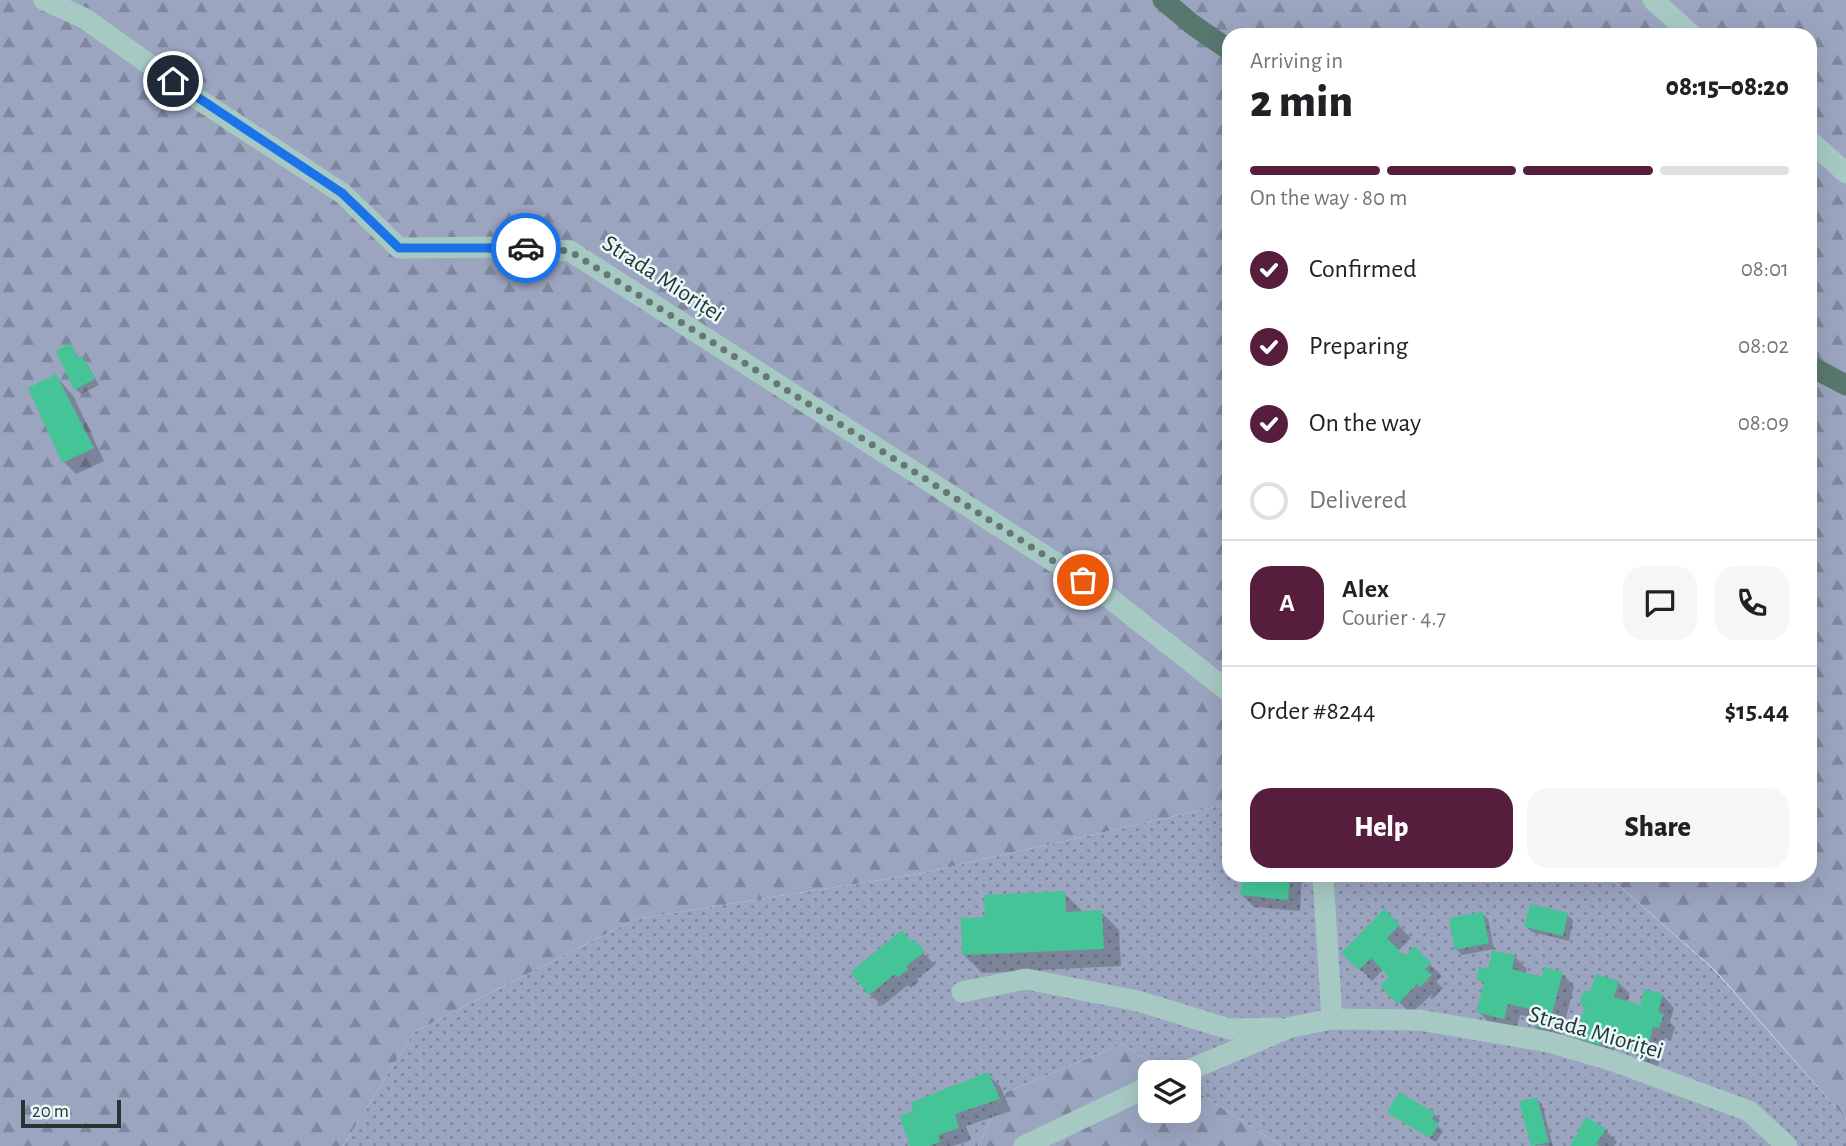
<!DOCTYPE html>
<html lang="en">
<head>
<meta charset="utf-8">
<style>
  body { margin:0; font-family:"Alegreya Sans",sans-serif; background:#f6f6f6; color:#202124; height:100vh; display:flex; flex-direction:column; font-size:26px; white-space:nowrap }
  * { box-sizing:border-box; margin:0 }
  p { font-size:23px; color:#757577 }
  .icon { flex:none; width:38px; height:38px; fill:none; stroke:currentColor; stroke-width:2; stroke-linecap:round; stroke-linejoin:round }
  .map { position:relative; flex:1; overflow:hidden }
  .sheet { position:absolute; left:1222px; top:28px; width:595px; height:854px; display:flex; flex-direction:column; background:#fff; border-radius:21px; box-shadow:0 7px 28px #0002 }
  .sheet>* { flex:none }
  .buttons { position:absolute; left:1138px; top:1060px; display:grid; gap:14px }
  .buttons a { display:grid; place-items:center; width:63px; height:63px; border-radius:14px; background:#fff; box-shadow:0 7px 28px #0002; font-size:35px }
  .scale { position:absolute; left:21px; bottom:18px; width:100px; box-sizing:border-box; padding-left:7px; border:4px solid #273632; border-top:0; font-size:19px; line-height:24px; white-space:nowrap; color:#273632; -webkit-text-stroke:5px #e7f9f8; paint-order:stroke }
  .pin { position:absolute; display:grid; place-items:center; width:60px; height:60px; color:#fff; margin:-30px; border:4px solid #fff; border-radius:50%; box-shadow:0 2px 7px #0007 }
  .courier { position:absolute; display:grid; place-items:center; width:70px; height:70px; margin:-35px; border:5px solid #1a73e8; border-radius:50%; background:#fff; color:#222; box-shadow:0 2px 9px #0007 }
  .headline em { font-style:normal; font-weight:800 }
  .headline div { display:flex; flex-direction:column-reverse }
  .headline { display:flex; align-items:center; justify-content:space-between; height:119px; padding:0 28px }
  h1 { font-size:46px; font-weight:800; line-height:52px }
  .bar { display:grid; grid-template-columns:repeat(4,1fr); gap:10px 7px; align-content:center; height:84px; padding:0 28px }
  .bar i { height:9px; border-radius:5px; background:#e0e0e0 }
  .bar .on { background:#571d3c }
  .bar p { grid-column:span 4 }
  .line { display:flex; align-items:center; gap:18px; padding:0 28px; border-top:2px solid #e0e0e0 }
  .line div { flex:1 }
  .round { display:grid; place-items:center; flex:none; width:74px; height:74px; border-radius:21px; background:#f6f6f6 }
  ol { padding:0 28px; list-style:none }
  li { display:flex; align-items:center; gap:21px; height:77px }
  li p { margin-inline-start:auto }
  li .icon { padding:7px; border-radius:50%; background:#571d3c; color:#fff; stroke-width:4 }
  li:last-child { color:#757577 }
  li i { width:38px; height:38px; border:4px solid #e0e0e0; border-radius:50% }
  .button { display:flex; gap:14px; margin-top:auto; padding:14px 28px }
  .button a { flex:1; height:80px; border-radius:21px; background:#571d3c; color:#fff; font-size:28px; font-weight:800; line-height:80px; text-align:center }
  .button a+a { background:#f6f6f6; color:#202124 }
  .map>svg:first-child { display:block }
  .grass { fill:url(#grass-dots) }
  .forest { fill:url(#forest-firs) }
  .shadow { fill:#0003 }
  .building { fill:#45c597 }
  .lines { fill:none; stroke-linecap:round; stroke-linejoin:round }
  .minor { stroke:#a7c9c4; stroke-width:21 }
  .major { stroke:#58786f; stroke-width:21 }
  .done { stroke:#667774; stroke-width:7; stroke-dasharray:0 12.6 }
  .route { stroke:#1a73e8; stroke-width:9 }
  .labels { text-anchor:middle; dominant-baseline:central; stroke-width:5; stroke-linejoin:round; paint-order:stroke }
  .street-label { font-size:24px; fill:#273632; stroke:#e7f9f8 }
</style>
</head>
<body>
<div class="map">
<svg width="1846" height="1146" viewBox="0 0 1846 1146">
  <defs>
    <pattern id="grass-dots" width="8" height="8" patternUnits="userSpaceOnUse" patternTransform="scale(1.75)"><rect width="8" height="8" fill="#9ba5c0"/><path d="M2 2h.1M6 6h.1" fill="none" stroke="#7e879d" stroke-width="1.8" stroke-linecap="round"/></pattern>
    <pattern id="forest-firs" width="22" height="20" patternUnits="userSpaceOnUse" patternTransform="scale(1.75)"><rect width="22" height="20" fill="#9ba5c0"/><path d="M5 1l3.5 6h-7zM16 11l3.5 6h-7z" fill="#7e879d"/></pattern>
  </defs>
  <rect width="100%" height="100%" fill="#dbf1f0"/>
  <path class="grass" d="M1228,804V875H1607L1715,971L1846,1119V1146H1281L1188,1086V1073H1168L1123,1044L1004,1093L978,1146H343L414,1032L635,919L923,873Z"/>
  <g class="forest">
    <path d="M0,0H1846V1119L1716,971L1607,875H1810V35H1228V804L923,873L635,919L414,1032L343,1146H0Z"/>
    <path d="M1123,1044L1168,1073H1150V1111H1188V1086L1281,1146H978L1004,1093Z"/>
  </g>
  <g class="shadow">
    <path d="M70,345L80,359L87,364L99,385L81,394L76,389Z"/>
    <path d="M56,376L74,397L104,461L76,474L64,462L30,388Z"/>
    <path d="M1245,875H1302L1300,911L1254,907L1242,895Z"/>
    <path d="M1064,893L1082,911L1101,912L1119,930L1121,966L982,973L964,955L987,919Z"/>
    <path d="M1384,911L1411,938L1398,951L1405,959L1414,949L1442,976L1436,982L1443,988L1434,998L1431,995L1411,1014L1383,986L1392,977L1384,969L1372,981L1344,953Z"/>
    <path d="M1483,914L1488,919L1494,949L1462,955L1456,949Z"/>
    <path d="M1567,915L1573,920L1569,941L1532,932L1526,926Z"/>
    <path d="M902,932L935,965L917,979L919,982L911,988L908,985L882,1006L870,994Z"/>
    <path d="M1493,952L1515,957L1527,969L1525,975L1543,979L1562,974L1574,986L1560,1041L1545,1037L1533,1025L1534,1018L1520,1015L1516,1030L1490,1024L1478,1011L1485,986L1478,979L1490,971Z"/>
    <path d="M1618,982L1630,994L1627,1003L1641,1007L1662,995L1674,1008L1670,1022L1675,1027L1671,1040L1665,1038L1658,1066L1642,1061L1630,1049L1631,1044L1617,1040L1613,1056L1589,1049L1577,1037L1586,1009L1581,1004L1592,994Z"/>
    <path d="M987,1074L1000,1086L1011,1111L966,1126L971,1140L953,1146H912L916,1112Z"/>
    <path d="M1537,1099L1542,1104L1553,1146L1533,1145Z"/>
    <path d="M1389,1112L1434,1114L1440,1120L1437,1125L1443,1131L1436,1142Z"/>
    <path d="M1605,1130L1617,1142L1614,1146H1572Z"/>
  </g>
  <g class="building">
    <path d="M71,343L78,358L82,356L95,379L74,390L56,351Z"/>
    <path d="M56,374L94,448L62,463L28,388Z"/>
    <path d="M1244,875H1290L1288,900L1240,895Z"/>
    <path d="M1065,891L1066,912L1102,910L1104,949L962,955L961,918L985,917L984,895Z"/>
    <path d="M1530,904L1568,913L1563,936L1524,927Z"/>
    <path d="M1384,909L1400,924L1387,938L1405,956L1414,946L1432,963L1425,969L1432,975L1420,987L1417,984L1398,1004L1380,986L1389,977L1371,958L1359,970L1341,953Z"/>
    <path d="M1483,912L1489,943L1455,950L1449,918Z"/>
    <path d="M902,930L912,942L915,940L925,952L906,966L908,969L898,977L895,974L869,995L850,972Z"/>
    <path d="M1492,950L1515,955L1512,969L1542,977L1544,967L1563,972L1548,1029L1531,1025L1535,1010L1508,1004L1504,1019L1476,1012L1484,982L1476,980L1479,967L1488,969Z"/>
    <path d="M1596,974L1619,981L1614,997L1640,1005L1644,989L1663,994L1658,1012L1664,1014L1659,1028L1653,1027L1646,1055L1628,1050L1631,1037L1605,1029L1600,1045L1575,1038L1585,1006L1579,1004L1584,990L1590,992Z"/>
    <path d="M988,1072L1000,1099L955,1114L959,1128L938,1135L940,1142L928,1146H910L899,1116L914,1111L910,1103Z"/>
    <path d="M1399,1092L1435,1113L1432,1119L1439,1124L1430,1138L1387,1113Z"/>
    <path d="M1537,1097L1549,1142L1531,1146L1519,1102Z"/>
    <path d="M1586,1117L1606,1129L1596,1144L1600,1146H1570Z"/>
  </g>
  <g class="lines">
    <g class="minor">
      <path d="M44,0L84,18L195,97L342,193L399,248L504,247L570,251L1103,593L1228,691"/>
      <path d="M1653,0L1692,35"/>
      <path d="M1810,141L1846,173"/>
      <path d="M1323,875L1332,1019"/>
      <path d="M962,992L1026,979L1138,1001L1229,1029L1278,1028"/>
      <path d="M1182,1073L1291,1027L1332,1019L1419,1020L1549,1042L1613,1061L1749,1111L1787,1146"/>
      <path d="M1024,1146L1150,1086"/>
    </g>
    <g class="major">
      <path d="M1163,0L1193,25L1228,49"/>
      <path d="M1810,366L1846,385"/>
    </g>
  </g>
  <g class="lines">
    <path class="done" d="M526,248L570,251L1083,580"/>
    <path class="route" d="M173,81L342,193L399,248H526"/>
  </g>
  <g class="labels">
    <g class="street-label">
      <text transform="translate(663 279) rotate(33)">Strada Mioriței</text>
      <text transform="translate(1596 1033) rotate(16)">Strada Mioriței</text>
    </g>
  </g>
</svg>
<div class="buttons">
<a><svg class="icon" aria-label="layers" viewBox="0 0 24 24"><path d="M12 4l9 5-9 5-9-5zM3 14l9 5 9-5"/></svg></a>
</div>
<div class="scale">20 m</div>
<div class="pin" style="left:1083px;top:580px;background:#ea580c"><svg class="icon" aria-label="bag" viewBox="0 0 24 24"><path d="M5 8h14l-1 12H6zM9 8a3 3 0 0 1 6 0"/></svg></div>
<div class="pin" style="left:173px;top:81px;background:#1f2937"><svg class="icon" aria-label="home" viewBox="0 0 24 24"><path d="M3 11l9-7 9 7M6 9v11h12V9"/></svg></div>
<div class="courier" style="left:526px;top:248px"><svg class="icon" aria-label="car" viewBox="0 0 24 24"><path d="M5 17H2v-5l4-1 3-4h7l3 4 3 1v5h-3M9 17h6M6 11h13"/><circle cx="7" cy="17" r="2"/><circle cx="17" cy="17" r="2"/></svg></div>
<section class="sheet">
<div class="headline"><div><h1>2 min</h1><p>Arriving in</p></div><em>08:15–08:20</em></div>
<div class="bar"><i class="on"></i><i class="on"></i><i class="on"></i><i></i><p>On the way · 80 m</p></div>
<ol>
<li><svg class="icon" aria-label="check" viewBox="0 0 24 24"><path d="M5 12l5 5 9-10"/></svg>Confirmed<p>08:01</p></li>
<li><svg class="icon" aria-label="check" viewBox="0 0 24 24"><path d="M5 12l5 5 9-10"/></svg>Preparing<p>08:02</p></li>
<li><svg class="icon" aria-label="check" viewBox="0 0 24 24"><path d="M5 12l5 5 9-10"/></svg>On the way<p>08:09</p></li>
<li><i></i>Delivered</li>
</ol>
<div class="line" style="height:126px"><b class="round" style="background:#571d3c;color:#fff">A</b><div><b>Alex</b><p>Courier · 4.7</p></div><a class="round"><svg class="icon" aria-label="chat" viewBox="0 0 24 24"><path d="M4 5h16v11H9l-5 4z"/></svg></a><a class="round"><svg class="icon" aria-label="phone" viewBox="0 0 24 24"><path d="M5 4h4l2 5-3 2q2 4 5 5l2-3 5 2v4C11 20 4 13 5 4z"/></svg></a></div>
<div class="line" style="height:91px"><div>Order #8244</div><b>$15.44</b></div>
<div class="button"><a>Help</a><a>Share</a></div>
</section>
</div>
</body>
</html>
